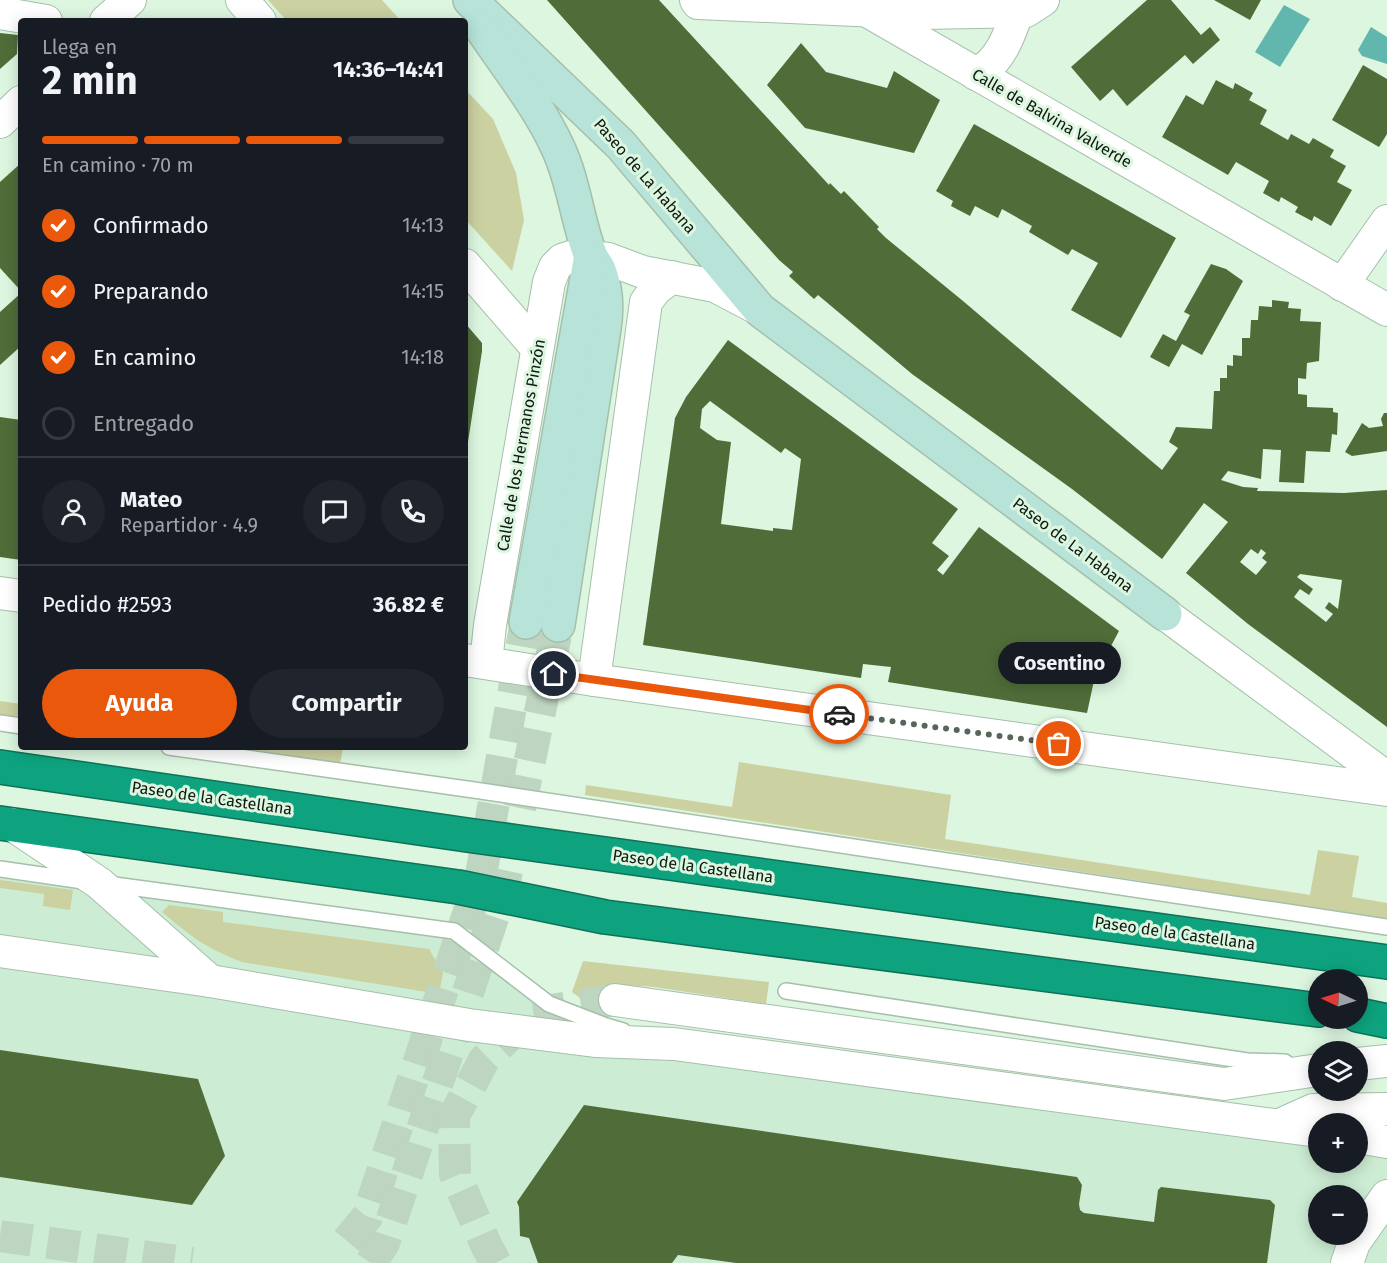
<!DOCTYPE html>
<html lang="es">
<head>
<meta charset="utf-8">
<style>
  body { margin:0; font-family:"Fira Sans",sans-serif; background:#20242c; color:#f1f3f6; height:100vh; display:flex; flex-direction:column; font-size:22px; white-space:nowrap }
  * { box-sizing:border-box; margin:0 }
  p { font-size:20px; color:#9ea1a6 }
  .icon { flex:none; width:33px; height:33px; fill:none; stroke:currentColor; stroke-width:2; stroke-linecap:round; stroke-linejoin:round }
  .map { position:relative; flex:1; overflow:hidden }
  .drawer { position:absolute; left:18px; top:18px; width:450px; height:732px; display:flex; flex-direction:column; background:#171b24; border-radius:6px; box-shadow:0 3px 15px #0003 }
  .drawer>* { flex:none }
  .needle { width:39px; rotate:274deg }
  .fabs { position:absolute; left:1308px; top:969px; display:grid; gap:12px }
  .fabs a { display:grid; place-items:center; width:60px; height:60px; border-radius:50%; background:#171b24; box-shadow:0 3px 15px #0003; font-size:30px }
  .pin { position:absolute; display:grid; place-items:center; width:51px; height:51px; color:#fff; margin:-26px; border:3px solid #fff; border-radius:50%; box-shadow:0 2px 6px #0007 }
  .courier { position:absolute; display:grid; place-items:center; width:60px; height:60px; margin:-30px; border:4px solid #ea580c; border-radius:50%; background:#fff; color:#222; box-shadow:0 2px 8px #0007 }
  .bubble { position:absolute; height:42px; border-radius:21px; background:#171b24; box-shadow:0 3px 15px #0003; font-size:20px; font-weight:700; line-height:42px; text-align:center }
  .head em { font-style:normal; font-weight:700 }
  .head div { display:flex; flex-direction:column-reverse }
  .head { display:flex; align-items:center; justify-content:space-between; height:102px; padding:0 24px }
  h1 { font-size:39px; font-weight:700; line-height:45px }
  .bar { display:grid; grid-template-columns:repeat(4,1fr); gap:9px 6px; align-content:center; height:72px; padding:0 24px }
  .bar i { height:8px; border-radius:4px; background:#363941 }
  .bar .selected { background:#ea580c }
  .bar p { grid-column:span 4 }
  .line { display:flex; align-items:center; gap:15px; padding:0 24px; border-top:2px solid #363941 }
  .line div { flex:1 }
  .round { display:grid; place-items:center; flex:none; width:63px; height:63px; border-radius:32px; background:#20242c }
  ol { padding:0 24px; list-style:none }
  li { display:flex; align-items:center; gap:18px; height:66px }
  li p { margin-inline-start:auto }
  li .icon { padding:6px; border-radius:50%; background:#ea580c; color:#fff; stroke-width:4 }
  li:last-child { color:#9ea1a6 }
  li i { width:33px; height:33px; border:3px solid #363941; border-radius:50% }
  .cta { display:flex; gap:12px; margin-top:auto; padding:12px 24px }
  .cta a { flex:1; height:69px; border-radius:36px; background:#ea580c; color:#fff; font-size:24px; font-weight:700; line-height:69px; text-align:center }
  .cta a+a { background:#20242c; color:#f1f3f6 }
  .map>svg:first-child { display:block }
  .built { fill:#ccedd3; fill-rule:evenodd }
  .green { fill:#cbd1a0 }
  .water { fill:#61b6ae }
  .building { fill:#506d39; fill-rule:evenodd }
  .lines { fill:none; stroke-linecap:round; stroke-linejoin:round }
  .street-tunnel { stroke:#bdd5c1; stroke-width:32; stroke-dasharray:32 16; stroke-linecap:butt }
  .lane-casing { stroke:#a6bfab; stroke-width:18 }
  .street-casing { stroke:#a6bfab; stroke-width:34 }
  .secondary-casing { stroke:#a6bfab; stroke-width:36 }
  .highway-casing { stroke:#0e7258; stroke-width:36 }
  .lane { stroke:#fff; stroke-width:15 }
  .street { stroke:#fff; stroke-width:32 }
  .secondary { stroke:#b7e3d8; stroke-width:33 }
  .highway { stroke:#0ea37e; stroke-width:33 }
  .done { stroke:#576659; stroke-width:6; stroke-dasharray:0 10.8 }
  .route { stroke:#ea580c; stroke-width:8 }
  .labels { text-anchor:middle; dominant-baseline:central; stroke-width:6; stroke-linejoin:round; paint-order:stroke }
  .street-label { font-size:16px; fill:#0f1811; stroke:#dcf6e0 }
</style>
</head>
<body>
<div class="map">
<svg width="1387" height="1263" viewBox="0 0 1387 1263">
  <rect width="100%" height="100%" fill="#dcf6e0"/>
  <path class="built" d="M0,869L454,931L515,980L606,1026L1318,1131V1162H1358V1137L1387,1142V1263H0ZM1318,1196H1358V1234H1318Z"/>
  <g class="green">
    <path d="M268,0H382L401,21H287Z"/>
    <path d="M465,89L493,119L516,173L524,220L512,271L465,219Z"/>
    <path d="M0,701L21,704V718L0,715Z"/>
    <path d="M218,747H343L340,765Z"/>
    <path d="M739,762L951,795L945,839L1310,895L1318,850L1359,856L1352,897L1387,903V919L585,795L586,785L732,807Z"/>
    <path d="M0,880L73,890L70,910L43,906L44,894L0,888Z"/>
    <path d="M169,905L223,912V922L429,949L443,973L439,994L242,962C207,949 190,936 162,912Z"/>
    <path d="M583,961L769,982L766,1004L654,987L610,984L605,1016L572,992Z"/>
  </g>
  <g class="water">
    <path d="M1284,5L1310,19L1280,67L1255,52Z"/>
    <path d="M1371,27L1387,37V64L1362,56L1358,50Z"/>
  </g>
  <g class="building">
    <path d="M547,0H659L829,185L830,183L841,194L844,191L879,227L877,229L886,238L963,301L1162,470L1178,448L1169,442L1176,427L1212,429L1214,391H1220V378H1227V365L1233,366V355L1242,356V338H1250L1251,320H1258L1259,306L1272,307V300L1289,302L1288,308L1301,309L1300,321L1321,322L1319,361L1307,363L1306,379L1298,378V394L1307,395V407L1333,408V412L1338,413L1337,435L1332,434L1330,452L1306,451L1304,483L1279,482L1281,450L1263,449L1261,479L1228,471L1221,480L1243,487L1258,488L1257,491L1344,493L1387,490V727L1248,624L1186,573L1228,522L1204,503L1162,559L1072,489L912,374L818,295L814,299L789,276L793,272L779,260ZM1251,549L1258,554L1261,549L1266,553L1262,558L1267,562L1256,575L1240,562ZM1300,574L1342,580L1338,609L1329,602L1325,608L1333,614L1326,622L1294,597L1300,589L1309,595L1313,589L1297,577Z"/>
    <path d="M1147,0H1171L1201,35L1210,27L1220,40L1193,64L1185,55L1127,106L1113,89L1100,101L1071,67Z"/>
    <path d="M1214,0H1261L1250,20Z"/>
    <path d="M0,33L18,35L17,54L0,69Z"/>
    <path d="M801,43L826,72L887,88L894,71L940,100L914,153L805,128L767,85Z"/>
    <path d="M1363,65L1387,79V134L1379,147L1332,120Z"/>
    <path d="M1216,80L1233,89L1235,83L1253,93L1249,100L1267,110L1260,124L1288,140L1291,134L1309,144L1313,138L1334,150L1330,157L1346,166L1337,182L1352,190L1331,226L1314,216L1312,221L1295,212L1298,207L1281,197L1279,202L1263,193L1269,181L1236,162L1228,175L1162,137L1186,95L1203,105Z"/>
    <path d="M974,124L1176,238L1121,338L1071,310L1098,263L1072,249L1068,255L1029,232L1032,226L1002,209L998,218L975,206L970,216L951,206L953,201L936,191Z"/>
    <path d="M21,163V291L0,268V182Z"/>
    <path d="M1211,264L1226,269L1243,281L1202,355L1182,344L1169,367L1150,357L1163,334L1176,341L1190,315L1184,312Z"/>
    <path d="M21,293V346L0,365V312Z"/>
    <path d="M465,323L482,343V351L466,455Z"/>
    <path d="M728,340L958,509L932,543L949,556L937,570L943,575L979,527L1119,631L1095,676L1087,713L888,682L891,667L863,664L861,678L643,645L675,418L686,397ZM710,401L781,453L785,448L801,459L792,530L773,528V531L721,524L731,442L717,440L700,428L702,409Z"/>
    <path d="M1384,413H1387V451L1352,456L1345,452L1362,423L1369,428L1383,426L1381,419Z"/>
    <path d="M0,417L21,420V560L0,557Z"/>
    <path d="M0,1050L198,1079L225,1156L192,1205L0,1177Z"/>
    <path d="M584,1105L1077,1177L1082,1185L1079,1204L1080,1210L1084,1213L1154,1222L1158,1190L1161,1187L1270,1200L1275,1205L1267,1263H736L678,1255L672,1263H538L529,1238L520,1236L519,1207L517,1202Z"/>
  </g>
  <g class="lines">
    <g class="street-tunnel">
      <path d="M0,1236L192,1263"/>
      <path d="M347,1241L367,1217L481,875L526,622"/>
      <path d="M371,1263L384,1243L504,885L558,625"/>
      <path d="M496,1263L487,1247L455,1174L454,1116L484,1060L533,1013L615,1000"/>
    </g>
    <defs>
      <g id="lane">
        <path d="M0,723L21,726"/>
        <path d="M169,747L474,790L1387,927"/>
        <path d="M0,869L83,881"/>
        <path d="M107,884L454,931L549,1004L606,1026L623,1031"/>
        <path d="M786,991L1247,1061L1285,1062"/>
      </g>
      <g id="street">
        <path d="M242,0L260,21"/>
        <path d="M696,0L698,3L922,13L1026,11L1043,0"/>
        <path d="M869,12L1387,310"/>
        <path d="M0,13L46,21"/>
        <path d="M106,21L130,0"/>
        <path d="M976,74C1000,63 1010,34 1018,10"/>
        <path d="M0,122L21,102"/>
        <path d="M465,265L537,348"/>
        <path d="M1342,285L1387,221"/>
        <path d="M0,593L21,596"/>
        <path d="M1165,614L1387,778"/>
        <path d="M465,660L594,680L1387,790"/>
        <path d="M486,663L490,625L549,282L555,267L562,260L571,257L581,256L608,259L643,272L715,286L757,308"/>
        <path d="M594,680L646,302L656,289L672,277"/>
        <path d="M11,824L99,883L210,981"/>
        <path d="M0,951L210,981L469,1025L595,1041L674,1044L1318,1131"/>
        <path d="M615,1000L1224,1084L1318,1070"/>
        <path d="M1358,1064L1387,1061"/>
        <path d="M1284,1123L1313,1110L1387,1109"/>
        <path d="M1358,1137L1387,1142"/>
        <path d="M1347,1263L1354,1243L1387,1196"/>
      </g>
      <g id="secondary">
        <path d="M470,0L621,145L760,310L1165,614"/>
        <path d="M482,29C508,68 539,106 558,148C574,182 577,220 590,254C592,260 596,264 599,270C606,288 607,310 604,329L558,625"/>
        <path d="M526,622L590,261"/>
      </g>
      <g id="highway">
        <path d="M0,767L467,835L1387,962"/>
        <path d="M0,823L458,887L605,917L1318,1010"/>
        <path d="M1358,1015L1387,1021"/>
      </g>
    </defs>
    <use href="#lane" class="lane-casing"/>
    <use href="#street" class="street-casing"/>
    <use href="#secondary" class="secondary-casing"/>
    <use href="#highway" class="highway-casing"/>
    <use href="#lane" class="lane"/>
    <use href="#street" class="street"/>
    <use href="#secondary" class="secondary"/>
    <use href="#highway" class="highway"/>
  </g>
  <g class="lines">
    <path class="done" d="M839,714L1059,744"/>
    <path class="route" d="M554,674L839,714"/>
  </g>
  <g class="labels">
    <g class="street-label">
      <text transform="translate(1052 118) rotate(30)">Calle de Balvina Valverde</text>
      <text transform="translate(645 176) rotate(49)">Paseo de La Habana</text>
      <text transform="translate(521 445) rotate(-80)">Calle de los Hermanos Pinzón</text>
      <text transform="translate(1073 545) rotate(37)">Paseo de La Habana</text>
      <text transform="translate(212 798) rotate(8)">Paseo de la Castellana</text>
      <text transform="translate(693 866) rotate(8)">Paseo de la Castellana</text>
      <text transform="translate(1175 933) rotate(8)">Paseo de la Castellana</text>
    </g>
  </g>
</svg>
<div class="fabs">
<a><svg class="needle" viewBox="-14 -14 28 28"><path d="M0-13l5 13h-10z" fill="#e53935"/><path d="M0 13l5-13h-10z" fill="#9ea1a6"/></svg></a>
<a><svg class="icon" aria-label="layers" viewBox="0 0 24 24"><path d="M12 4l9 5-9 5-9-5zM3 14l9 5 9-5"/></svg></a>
<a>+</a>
<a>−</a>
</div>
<div class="pin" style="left:1059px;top:744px;background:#ea580c"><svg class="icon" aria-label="bag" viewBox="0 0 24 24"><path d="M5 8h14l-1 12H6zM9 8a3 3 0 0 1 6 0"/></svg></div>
<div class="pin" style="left:554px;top:674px;background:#1f2937"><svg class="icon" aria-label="home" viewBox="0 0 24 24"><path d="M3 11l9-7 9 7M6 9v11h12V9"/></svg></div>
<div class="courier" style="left:839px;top:714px"><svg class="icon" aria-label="car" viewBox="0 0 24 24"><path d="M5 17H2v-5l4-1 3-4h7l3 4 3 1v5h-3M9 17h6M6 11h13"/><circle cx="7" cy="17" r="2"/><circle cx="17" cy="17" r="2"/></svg></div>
<div class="bubble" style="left:998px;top:642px;width:123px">Cosentino</div>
<section class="drawer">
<div class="head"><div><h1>2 min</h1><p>Llega en</p></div><em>14:36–14:41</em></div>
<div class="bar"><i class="selected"></i><i class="selected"></i><i class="selected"></i><i></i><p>En camino · 70 m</p></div>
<ol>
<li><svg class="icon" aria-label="check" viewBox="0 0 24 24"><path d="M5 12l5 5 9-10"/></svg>Confirmado<p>14:13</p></li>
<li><svg class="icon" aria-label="check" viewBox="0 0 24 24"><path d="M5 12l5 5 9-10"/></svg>Preparando<p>14:15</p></li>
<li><svg class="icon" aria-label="check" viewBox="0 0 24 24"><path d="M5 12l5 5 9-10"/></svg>En camino<p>14:18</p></li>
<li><i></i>Entregado</li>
</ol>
<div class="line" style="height:108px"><a class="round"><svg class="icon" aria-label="person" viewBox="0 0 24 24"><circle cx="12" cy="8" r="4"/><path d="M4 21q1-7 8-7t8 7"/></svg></a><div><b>Mateo</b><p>Repartidor · 4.9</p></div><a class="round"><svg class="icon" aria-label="chat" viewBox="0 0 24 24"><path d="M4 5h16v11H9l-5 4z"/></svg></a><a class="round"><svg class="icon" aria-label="phone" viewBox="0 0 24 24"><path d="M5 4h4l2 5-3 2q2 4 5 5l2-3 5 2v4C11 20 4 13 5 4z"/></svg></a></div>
<div class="line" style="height:78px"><div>Pedido #2593</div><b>36.82 €</b></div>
<div class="cta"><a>Ayuda</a><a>Compartir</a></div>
</section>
</div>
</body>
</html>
